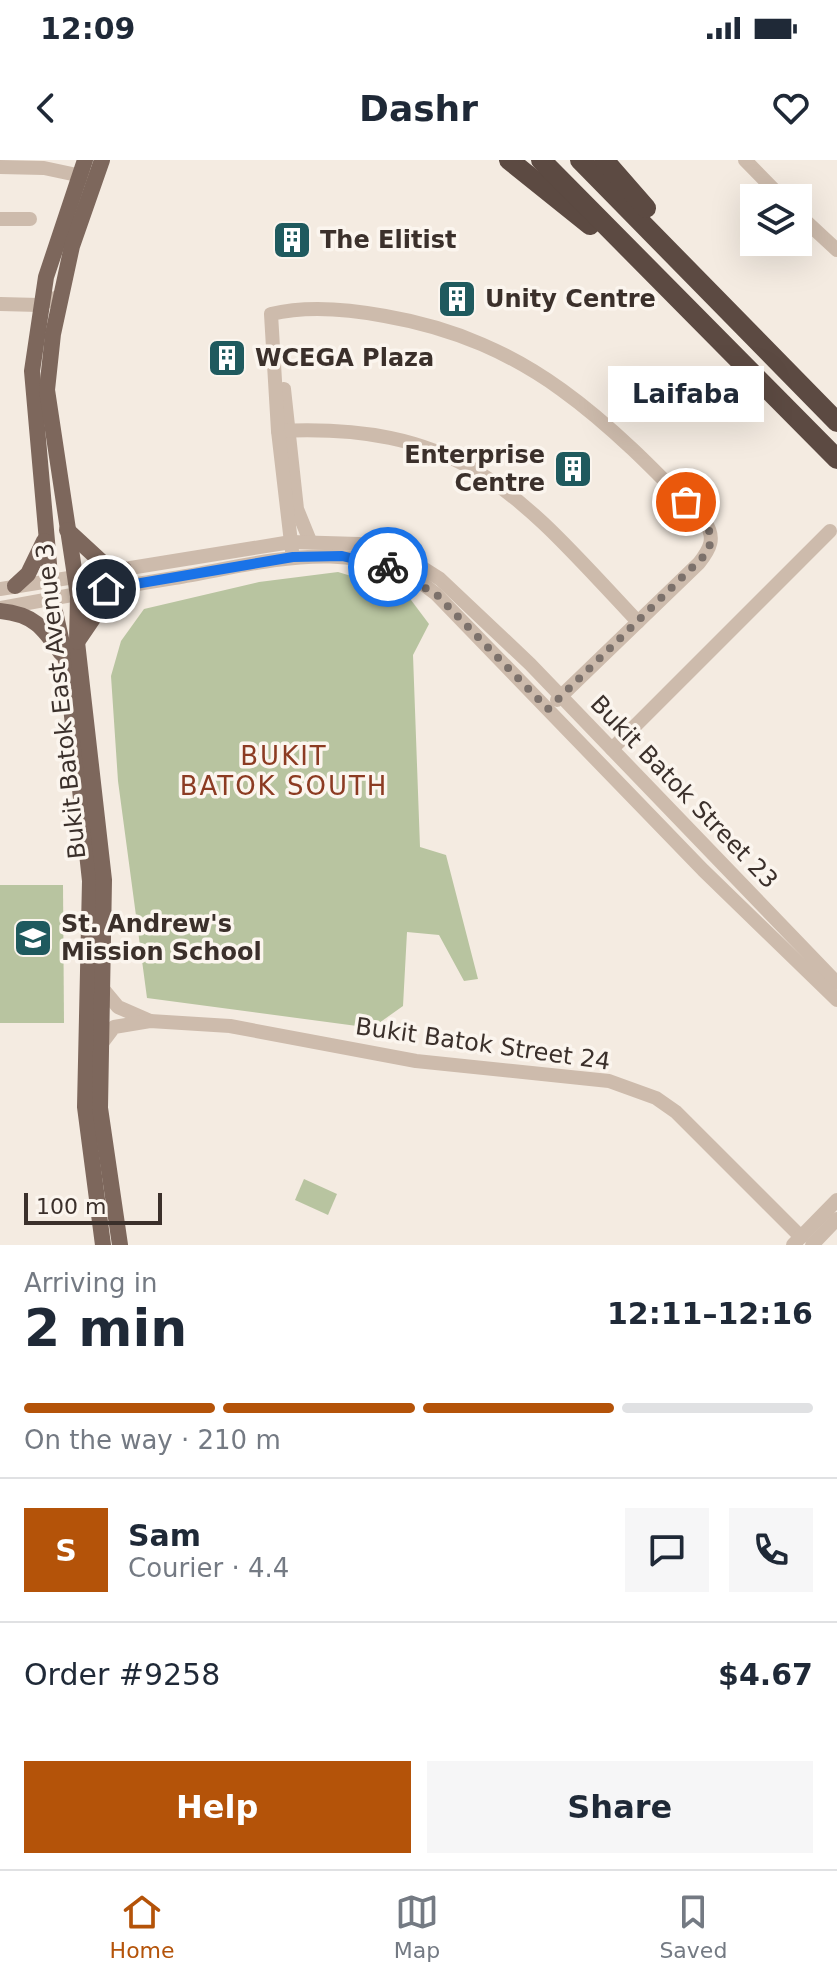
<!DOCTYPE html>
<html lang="en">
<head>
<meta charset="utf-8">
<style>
  body { margin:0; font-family:"DejaVu Sans",sans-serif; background:#f6f6f7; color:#1f2937; height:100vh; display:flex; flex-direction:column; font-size:30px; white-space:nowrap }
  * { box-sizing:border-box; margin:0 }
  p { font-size:26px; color:#747a83 }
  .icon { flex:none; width:44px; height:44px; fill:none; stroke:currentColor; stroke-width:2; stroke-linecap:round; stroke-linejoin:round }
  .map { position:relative; height:1085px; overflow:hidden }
  .drawer { display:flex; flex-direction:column; background:#fff; flex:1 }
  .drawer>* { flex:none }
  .fabs { position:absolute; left:740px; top:24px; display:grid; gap:16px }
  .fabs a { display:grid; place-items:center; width:72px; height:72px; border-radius:0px; background:#fff; box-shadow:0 8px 32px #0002; font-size:40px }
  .scale { position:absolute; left:24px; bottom:20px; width:138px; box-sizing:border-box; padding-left:8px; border:4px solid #3b302b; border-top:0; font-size:22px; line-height:28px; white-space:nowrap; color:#3b302b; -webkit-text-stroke:6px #fbf5ee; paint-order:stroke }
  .pin { position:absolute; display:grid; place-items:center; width:68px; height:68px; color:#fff; margin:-34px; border:4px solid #fff; border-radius:50%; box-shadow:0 2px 8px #0007 }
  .courier { position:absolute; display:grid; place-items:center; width:80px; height:80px; margin:-40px; border:6px solid #1a73e8; border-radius:50%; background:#fff; color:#222; box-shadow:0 2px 10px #0007 }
  .bubble { position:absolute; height:56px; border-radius:0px; background:#fff; box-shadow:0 8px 32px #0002; font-size:26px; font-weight:600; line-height:56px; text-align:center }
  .head em { font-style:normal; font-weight:600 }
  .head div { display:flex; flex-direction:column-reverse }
  .head { display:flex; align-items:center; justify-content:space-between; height:136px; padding:0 24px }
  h1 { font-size:52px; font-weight:600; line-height:60px }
  .bar { display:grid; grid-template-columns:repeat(4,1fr); gap:12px 8px; align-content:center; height:96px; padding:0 24px }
  .bar i { height:10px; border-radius:6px; background:#e0e1e3 }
  .bar .selected { background:#b45309 }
  .bar p { grid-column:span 4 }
  .line { display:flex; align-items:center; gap:20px; padding:0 24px; border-top:2px solid #e0e1e3 }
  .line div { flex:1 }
  .round { display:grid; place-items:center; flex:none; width:84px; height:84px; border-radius:0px; background:#f6f6f7 }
  .button { display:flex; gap:16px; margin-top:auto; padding:16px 24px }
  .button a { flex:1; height:92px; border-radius:0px; background:#b45309; color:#fff; font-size:32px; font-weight:600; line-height:92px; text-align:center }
  .button a+a { background:#f6f6f7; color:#1f2937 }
  .status { display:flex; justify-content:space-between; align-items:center; height:56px; padding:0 40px; background:#fff; direction:ltr }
  .status svg { height:22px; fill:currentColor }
  header { display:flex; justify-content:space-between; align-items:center; height:104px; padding:0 24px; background:#fff; font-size:36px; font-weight:600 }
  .tab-bar { display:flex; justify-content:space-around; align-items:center; height:112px; border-top:2px solid #e0e1e3; background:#fff; font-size:22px; color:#747a83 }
  .tab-bar a { display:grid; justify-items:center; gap:4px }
  .tab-bar .selected { color:#b45309 }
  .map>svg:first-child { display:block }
  .green { fill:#b8c4a0 }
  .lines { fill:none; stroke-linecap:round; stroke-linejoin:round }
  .minor { stroke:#cdbbac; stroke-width:14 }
  .major { stroke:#7d675c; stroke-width:16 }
  .highway { stroke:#5c4a42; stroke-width:20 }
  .done { stroke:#7c716b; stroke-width:8; stroke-dasharray:0 14.4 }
  .route { stroke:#1a73e8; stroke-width:10 }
  .labels { text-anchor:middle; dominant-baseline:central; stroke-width:7; stroke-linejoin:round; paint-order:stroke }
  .poi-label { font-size:24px; font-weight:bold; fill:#3b302b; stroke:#fbf5ee; text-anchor:start }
  .street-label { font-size:24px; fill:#3b302b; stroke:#fbf5ee }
  .neighbourhood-label { font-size:26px; letter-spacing:2px; fill:#8c3b22; stroke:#fbf5ee }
</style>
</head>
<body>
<div class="status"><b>12:09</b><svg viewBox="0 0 49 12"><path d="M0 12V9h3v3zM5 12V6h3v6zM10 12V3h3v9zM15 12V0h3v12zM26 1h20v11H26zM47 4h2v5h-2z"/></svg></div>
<header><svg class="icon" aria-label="back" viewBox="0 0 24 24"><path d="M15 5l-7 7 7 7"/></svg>Dashr<svg class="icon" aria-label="heart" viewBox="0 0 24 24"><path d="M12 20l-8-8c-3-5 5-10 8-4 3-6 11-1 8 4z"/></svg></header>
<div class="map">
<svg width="837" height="1085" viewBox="0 0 837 1085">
  <rect width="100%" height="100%" fill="#f4ebe1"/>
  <g class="green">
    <path d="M338,412L405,432L429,464L413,495L420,687L446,695L478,819L464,821L439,775L407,772L403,846L372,868L147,838L118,621L111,516L121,481L144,449L259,422Z"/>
    <path d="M0,725H63L64,863H0Z"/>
    <path d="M304,1019L337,1034L328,1055L295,1040Z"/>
  </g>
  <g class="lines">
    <g class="minor">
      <path d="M745,0L782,38"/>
      <path d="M0,7L44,8L91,18"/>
      <path d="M798,54L837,90"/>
      <path d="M0,59H30"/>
      <path d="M0,144L39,145L60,136"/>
      <path d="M284,229L297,349L310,381"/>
      <path d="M278,271C465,262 520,336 638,462"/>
      <path d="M292,391L278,271L271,154C308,145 348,149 385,156C530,181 607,261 705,362C716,378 710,389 699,403L557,540"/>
      <path d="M0,429L291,382L359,384L410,400L440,419L530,504L837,823"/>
      <path d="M0,448C58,437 116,427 174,418C261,404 360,370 436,434L703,710L837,840"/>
      <path d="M612,589L830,371"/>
      <path d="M103,829L118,847L150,861"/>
      <path d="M102,883L114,867L150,861L230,866L416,901L609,921L656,938L676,952L801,1077"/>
      <path d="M793,1085L837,1040"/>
      <path d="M812,1085L837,1059"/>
    </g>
    <g class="major">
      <path d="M85,0L46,117L32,211L52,438L66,501L90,721L85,947L103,1085"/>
      <path d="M102,0L72,86L53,174L47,230L78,436L77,482L104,720L100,948L120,1085"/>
      <path d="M67,370L105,405L124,409"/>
      <path d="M15,426L28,414L44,381"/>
      <path d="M0,451C33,454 43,467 61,493"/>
      <path d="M77,482L107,438L124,425"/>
    </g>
    <g class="highway">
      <path d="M509,0L590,65"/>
      <path d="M541,0L837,299"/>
      <path d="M580,0L837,262"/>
      <path d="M604,0L646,48"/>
    </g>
  </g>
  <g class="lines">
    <path class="done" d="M388,407L436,434L548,549L706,394C719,371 701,358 686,342"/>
    <path class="route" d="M106,429L293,397L342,396L388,407"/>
  </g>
  <defs>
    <symbol id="building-square" viewBox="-11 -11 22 22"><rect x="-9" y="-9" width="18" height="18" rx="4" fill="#1f5a5e" stroke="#fbf5ee"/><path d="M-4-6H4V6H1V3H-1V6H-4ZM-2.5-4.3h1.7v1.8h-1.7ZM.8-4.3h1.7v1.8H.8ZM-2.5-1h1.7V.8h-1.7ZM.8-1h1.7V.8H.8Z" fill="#fff"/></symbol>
    <symbol id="school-square" viewBox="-11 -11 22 22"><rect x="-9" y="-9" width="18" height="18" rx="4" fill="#1f5a5e" stroke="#fbf5ee"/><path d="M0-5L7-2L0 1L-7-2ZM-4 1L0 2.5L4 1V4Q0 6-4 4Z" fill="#fff"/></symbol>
  </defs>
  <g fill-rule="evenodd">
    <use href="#building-square" x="270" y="58" width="44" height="44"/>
    <use href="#building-square" x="435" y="117" width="44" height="44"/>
    <use href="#building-square" x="205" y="176" width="44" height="44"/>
    <use href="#building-square" x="551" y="287" width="44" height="44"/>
    <use href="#school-square" x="11" y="756" width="44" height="44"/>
  </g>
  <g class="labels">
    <g class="poi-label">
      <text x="320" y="80">The Elitist</text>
      <text x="485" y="139">Unity Centre</text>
      <text x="255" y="198">WCEGA Plaza</text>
      <text x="545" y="295" text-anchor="end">Enterprise<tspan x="545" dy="28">Centre</tspan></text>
      <text x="61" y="764">St. Andrew's<tspan x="61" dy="28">Mission School</tspan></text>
    </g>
    <g class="street-label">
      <text transform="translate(61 541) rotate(-96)">Bukit Batok East Avenue 3</text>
      <text transform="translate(684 632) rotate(46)">Bukit Batok Street 23</text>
      <text transform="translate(483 884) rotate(8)">Bukit Batok Street 24</text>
    </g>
    <g class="neighbourhood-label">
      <text x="284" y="596">BUKIT<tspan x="284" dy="30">BATOK SOUTH</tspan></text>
    </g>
  </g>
</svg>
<div class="fabs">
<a><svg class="icon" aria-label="layers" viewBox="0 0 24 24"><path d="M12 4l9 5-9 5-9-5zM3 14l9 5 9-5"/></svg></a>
</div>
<div class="scale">100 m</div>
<div class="pin" style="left:686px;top:342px;background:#ea580c"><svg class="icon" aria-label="bag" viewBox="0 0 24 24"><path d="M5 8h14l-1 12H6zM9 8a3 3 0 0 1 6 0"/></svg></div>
<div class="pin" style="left:106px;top:429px;background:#1f2937"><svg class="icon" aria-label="home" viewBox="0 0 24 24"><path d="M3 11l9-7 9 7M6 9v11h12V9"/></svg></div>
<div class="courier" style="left:388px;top:407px"><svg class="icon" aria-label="bike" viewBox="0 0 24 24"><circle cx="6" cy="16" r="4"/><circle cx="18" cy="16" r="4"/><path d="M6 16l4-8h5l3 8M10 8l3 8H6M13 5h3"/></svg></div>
<div class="bubble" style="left:608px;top:206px;width:156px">Laifaba</div>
</div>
<section class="drawer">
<div class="head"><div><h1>2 min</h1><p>Arriving in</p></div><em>12:11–12:16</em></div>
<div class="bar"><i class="selected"></i><i class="selected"></i><i class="selected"></i><i></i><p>On the way · 210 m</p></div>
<div class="line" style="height:144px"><b class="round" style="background:#b45309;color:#fff">S</b><div><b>Sam</b><p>Courier · 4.4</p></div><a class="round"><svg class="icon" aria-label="chat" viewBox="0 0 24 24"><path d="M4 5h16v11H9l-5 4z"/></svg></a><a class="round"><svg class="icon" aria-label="phone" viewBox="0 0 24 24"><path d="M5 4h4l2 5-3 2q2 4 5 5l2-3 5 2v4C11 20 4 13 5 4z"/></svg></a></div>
<div class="line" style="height:104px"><div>Order #9258</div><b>$4.67</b></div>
<div class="button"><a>Help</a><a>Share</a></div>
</section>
<nav class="tab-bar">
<a class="selected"><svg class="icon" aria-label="home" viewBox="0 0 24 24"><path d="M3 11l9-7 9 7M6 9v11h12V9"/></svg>Home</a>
<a><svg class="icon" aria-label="map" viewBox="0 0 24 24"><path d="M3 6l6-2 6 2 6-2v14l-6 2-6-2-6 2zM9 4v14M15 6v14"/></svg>Map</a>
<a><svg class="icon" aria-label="saved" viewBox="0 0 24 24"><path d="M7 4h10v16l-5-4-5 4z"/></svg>Saved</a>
</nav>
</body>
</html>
